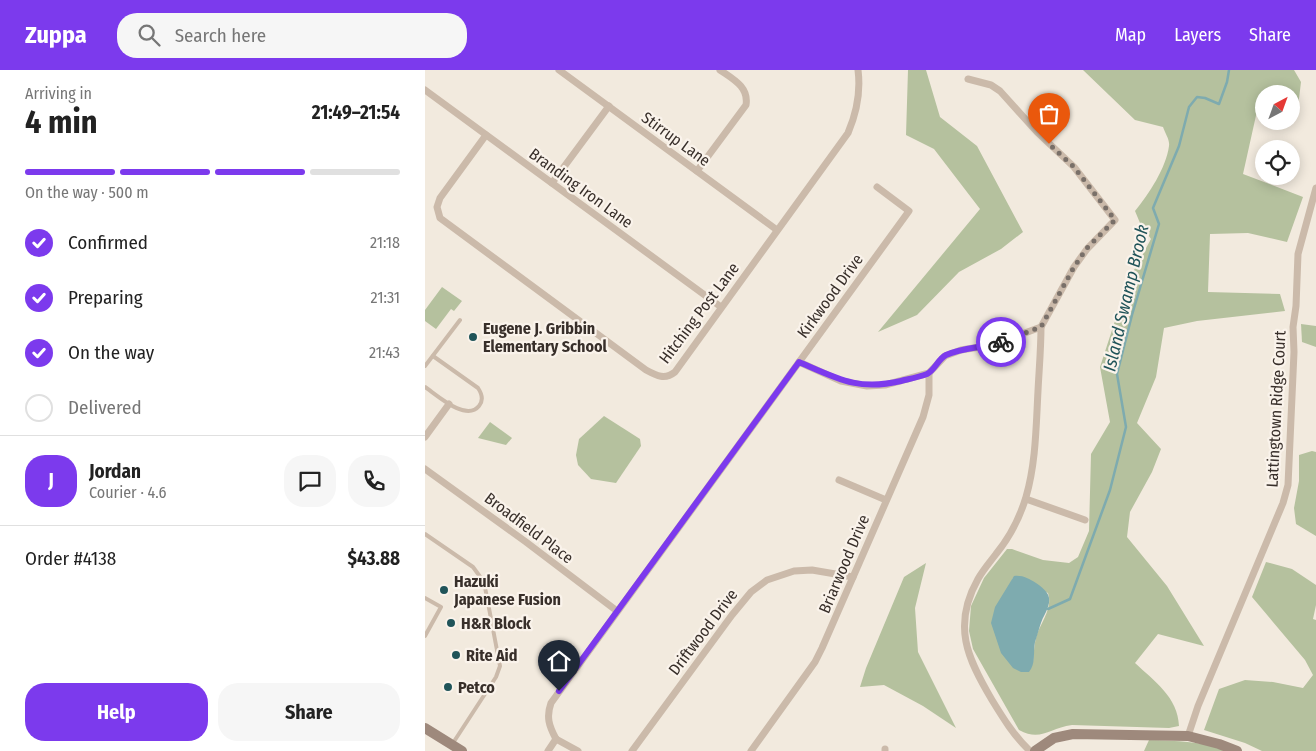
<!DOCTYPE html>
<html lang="en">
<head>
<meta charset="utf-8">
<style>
  body { margin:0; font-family:"Fira Sans Condensed",sans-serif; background:#f6f6f6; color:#222; height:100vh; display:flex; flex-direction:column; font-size:19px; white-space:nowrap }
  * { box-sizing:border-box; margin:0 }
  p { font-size:16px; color:#767676 }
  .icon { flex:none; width:28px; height:28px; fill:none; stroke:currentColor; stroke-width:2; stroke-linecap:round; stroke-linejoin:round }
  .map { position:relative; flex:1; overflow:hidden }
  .details { display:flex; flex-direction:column; background:#fff; width:425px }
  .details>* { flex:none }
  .needle { width:32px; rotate:41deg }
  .fabs { position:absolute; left:830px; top:15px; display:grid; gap:10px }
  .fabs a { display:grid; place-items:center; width:45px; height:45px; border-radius:50%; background:#fff; box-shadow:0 2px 12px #0003; font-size:25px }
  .pin { position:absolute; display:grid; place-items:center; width:42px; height:42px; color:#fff; margin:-51px -21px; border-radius:50% 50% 50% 0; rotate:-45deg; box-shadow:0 0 5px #0007 }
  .pin .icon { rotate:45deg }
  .courier { position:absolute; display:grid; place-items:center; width:50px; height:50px; margin:-25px; border:4px solid #7c3aed; border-radius:50%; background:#fff; color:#222; box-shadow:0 1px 6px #0007 }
  .headline em { font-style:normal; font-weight:700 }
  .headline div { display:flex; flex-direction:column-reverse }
  .headline { display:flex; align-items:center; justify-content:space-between; height:85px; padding:0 25px }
  h1 { font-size:32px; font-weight:700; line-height:38px }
  .bar { display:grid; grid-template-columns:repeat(4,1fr); gap:8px 5px; align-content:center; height:60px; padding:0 25px }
  .bar i { height:6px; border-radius:4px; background:#e0e0e0 }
  .bar .selected { background:#7c3aed }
  .bar p { grid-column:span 4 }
  .line { display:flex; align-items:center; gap:12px; padding:0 25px; border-top:1px solid #e0e0e0 }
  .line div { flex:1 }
  .round { display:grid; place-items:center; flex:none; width:52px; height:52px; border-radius:20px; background:#f6f6f6 }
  ol { padding:0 25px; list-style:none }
  li { display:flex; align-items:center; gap:15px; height:55px }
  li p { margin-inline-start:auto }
  li .icon { padding:5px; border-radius:50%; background:#7c3aed; color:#fff; stroke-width:4 }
  li:last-child { color:#767676 }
  li i { width:28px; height:28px; border:2px solid #e0e0e0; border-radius:50% }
  .primary-button { display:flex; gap:10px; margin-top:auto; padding:10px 25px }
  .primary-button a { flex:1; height:58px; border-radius:20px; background:#7c3aed; color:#fff; font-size:20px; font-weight:700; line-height:58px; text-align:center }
  .primary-button a+a { background:#f6f6f6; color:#222 }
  header { display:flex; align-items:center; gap:30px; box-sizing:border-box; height:70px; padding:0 25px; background:#7c3aed; color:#fff }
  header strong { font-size:24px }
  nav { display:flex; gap:28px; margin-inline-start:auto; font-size:18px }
  .search { width:350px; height:45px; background:#f6f6f6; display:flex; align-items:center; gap:12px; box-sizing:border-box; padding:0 18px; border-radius:20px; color:#767676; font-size:19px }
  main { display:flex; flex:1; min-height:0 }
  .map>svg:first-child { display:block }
  .green { fill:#b5c19e; fill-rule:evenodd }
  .water { fill:#7eabaf }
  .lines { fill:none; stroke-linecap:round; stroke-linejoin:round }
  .stream { stroke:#7eabaf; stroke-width:2.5 }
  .service { stroke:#cbbaaa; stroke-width:4 }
  .minor { stroke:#cbbaaa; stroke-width:7 }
  .secondary { stroke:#9e897c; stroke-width:10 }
  .done { stroke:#797069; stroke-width:5; stroke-dasharray:0 9 }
  .route { stroke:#7c3aed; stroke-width:6 }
  .poi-dot { fill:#205459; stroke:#faf3eb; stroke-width:2 }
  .labels { text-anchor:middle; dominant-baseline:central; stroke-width:4.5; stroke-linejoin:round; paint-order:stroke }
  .street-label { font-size:16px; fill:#382f2a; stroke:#faf3eb }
  .poi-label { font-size:16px; font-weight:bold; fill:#382f2a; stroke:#faf3eb; text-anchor:start }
  .water-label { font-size:18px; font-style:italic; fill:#205459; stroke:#faf3eb }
</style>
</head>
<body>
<header>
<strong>Zuppa</strong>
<div class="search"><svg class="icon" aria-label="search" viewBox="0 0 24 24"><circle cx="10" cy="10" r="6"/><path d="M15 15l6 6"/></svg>Search here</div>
<nav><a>Map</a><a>Layers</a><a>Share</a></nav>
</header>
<main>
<section class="details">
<div class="headline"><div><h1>4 min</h1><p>Arriving in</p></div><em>21:49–21:54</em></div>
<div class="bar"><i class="selected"></i><i class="selected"></i><i class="selected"></i><i></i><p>On the way · 500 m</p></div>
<ol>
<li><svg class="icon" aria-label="check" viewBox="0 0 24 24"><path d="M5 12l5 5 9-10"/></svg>Confirmed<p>21:18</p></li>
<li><svg class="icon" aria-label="check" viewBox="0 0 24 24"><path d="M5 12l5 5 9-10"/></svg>Preparing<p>21:31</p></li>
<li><svg class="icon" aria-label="check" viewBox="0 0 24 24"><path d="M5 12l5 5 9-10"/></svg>On the way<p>21:43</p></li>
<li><i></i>Delivered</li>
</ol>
<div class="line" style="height:90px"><b class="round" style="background:#7c3aed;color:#fff">J</b><div><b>Jordan</b><p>Courier · 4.6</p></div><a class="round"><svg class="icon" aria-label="chat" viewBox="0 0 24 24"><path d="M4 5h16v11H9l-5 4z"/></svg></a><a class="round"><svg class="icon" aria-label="phone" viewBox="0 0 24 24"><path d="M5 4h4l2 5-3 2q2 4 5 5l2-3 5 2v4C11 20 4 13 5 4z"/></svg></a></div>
<div class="line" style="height:65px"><div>Order #4138</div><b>$43.88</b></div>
<div class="primary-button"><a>Help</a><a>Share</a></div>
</section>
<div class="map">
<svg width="891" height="681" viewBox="0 0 891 681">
  <rect width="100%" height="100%" fill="#f2eade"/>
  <g class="green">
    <path d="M483,0H501L515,47L552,76L598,162L576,179L534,202L492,245L453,262L555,139L509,79L481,65Z"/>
    <path d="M658,0H869L876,12L873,37H866V24H839V40L832,41L818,104L878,127L862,172L823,163L785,164L783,222L855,224L860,241L772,251L739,258L731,307L712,353L736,379L727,402L705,442L702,467L742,516L779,576L733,564L710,593C729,611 753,627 754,656L744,658L647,655C624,658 616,672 594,660L548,579L544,561L546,536L559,508L582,479H587L618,490L644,493L653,487L664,461L666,384L685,352L675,297L703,211L726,169L715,153L710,141C724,124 741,98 744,76C745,70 740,63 738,57L710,50ZM588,508L623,523C628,537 617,551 612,564C609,574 609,583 608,592L585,515Z"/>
    <path d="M17,217L37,231L29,241L26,239L11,259L0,251V240Z"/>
    <path d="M876,254L891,256V277L877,272Z"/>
    <path d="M179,346L215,369L216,376L191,413L166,409L153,395L151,385L154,369Z"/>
    <path d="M65,352L87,368L81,375L53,368Z"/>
    <path d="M887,381L891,382V466L871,454L869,438L874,411V385Z"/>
    <path d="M841,492L867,499L891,515V535L888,549L891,550V681H837L820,673L779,660L794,619L820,610L848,612L878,618L888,605L880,590L827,527Z"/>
    <path d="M501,493L490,538L493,582L531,658L498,636L459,615L435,617L441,598L479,507Z"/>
    <path d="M724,670C751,671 779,671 804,681H719Z"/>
  </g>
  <path class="water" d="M589,506C598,505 604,509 611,513C627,524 627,530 619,546C615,553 613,564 610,572C608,582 611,594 604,602H596L588,598L576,583L566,553L570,537Z"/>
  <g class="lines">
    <path class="stream" d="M623,539L645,529L685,420L701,357L692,304L707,245L734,154L728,138L754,76L764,37L772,27L780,28L794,34L802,12L804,0"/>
    <g class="service">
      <path d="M0,296L35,250"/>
      <path d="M0,317C12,325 41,352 54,336C59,330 57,324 53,318L8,286"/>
      <path d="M0,464L48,497L59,512L75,596L71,607L28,673"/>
      <path d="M0,528L16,537L0,566"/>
    </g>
    <g class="minor">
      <path d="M134,0L352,160"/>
      <path d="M0,20L296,237"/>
      <path d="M61,65L15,128L12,137L15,148L221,300C232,306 240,310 250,302L423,63C432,42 436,23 433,0"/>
      <path d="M272,101L321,35C324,17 308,9 295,0"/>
      <path d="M127,113L184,36"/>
      <path d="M374,292L416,311L442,316L460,315L504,303L520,286L536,280L567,275L616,257L649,197L662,179L690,150L649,97L612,62L575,21L566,15L543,9"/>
      <path d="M0,367L24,334"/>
      <path d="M0,399L101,472L192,541"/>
      <path d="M414,410L461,430"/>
      <path d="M601,429L660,450"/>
      <path d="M763,666L773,636L858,433L863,415L869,282L868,257L871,236L873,184L891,118"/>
      <path d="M131,669C124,656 121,647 126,633L484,141L452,117"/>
      <path d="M131,669L153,681"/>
      <path d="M123,681L131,669"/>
      <path d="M207,681L307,545L326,522L342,510L369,501L387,500L428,507"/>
      <path d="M326,681L390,592L397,578L498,347L504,325V303"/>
      <path d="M460,681V679"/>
      <path d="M605,681C589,666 578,648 567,630C542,588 527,555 553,509C558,500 565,492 571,484C584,468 595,447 601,427C611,392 611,357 613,321C614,300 616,279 616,257"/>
    </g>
    <g class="secondary">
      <path d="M0,658L37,681"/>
      <path d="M610,681L629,668L648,664L763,666L794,674L812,681"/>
    </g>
  </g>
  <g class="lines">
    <path class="done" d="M576,272L616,257L649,197L662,178L690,150L649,97L624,74"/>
    <path class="route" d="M134,621L374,292C413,309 433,321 476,311C484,309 494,307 502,304C510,300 513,289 521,285C538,277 558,278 576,272"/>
  </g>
  <g class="poi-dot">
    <circle cx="48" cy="267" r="5"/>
    <circle cx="19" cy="520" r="5"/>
    <circle cx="26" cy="553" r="5"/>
    <circle cx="31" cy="585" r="5"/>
    <circle cx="23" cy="617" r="5"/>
  </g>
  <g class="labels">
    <g class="street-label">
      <text transform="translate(251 69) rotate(36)">Stirrup Lane</text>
      <text transform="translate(156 118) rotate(36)">Branding Iron Lane</text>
      <text transform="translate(405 226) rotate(-54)">Kirkwood Drive</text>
      <text transform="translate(274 243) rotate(-53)">Hitching Post Lane</text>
      <text transform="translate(851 339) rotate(-87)">Lattingtown Ridge Court</text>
      <text transform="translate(104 458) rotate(37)">Broadfield Place</text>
      <text transform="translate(419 494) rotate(-67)">Briarwood Drive</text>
      <text transform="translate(278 562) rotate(-53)">Driftwood Drive</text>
    </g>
    <g class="poi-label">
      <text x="58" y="258">Eugene J. Gribbin<tspan x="58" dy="18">Elementary School</tspan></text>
      <text x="29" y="511">Hazuki<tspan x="29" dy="18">Japanese Fusion</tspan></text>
      <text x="36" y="553">H&amp;R Block</text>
      <text x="41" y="585">Rite Aid</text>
      <text x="33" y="617">Petco</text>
    </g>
    <g class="water-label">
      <text transform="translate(701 228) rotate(-77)">Island Swamp Brook</text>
    </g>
  </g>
</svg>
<div class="fabs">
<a><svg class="needle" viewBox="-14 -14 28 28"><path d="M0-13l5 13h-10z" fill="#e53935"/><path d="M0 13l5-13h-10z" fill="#767676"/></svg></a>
<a><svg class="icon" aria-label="locate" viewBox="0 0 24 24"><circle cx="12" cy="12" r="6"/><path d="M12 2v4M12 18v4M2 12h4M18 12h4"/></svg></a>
</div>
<div class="pin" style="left:624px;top:74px;background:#ea580c"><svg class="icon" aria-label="bag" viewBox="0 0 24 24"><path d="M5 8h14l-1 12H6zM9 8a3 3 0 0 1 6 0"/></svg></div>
<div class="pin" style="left:134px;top:621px;background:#1f2937"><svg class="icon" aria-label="home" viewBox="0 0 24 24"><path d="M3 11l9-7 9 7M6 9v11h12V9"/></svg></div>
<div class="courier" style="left:576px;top:272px"><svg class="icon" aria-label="bike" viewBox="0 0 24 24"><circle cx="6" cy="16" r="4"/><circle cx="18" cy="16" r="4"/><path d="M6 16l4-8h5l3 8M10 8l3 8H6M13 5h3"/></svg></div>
</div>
</main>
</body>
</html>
